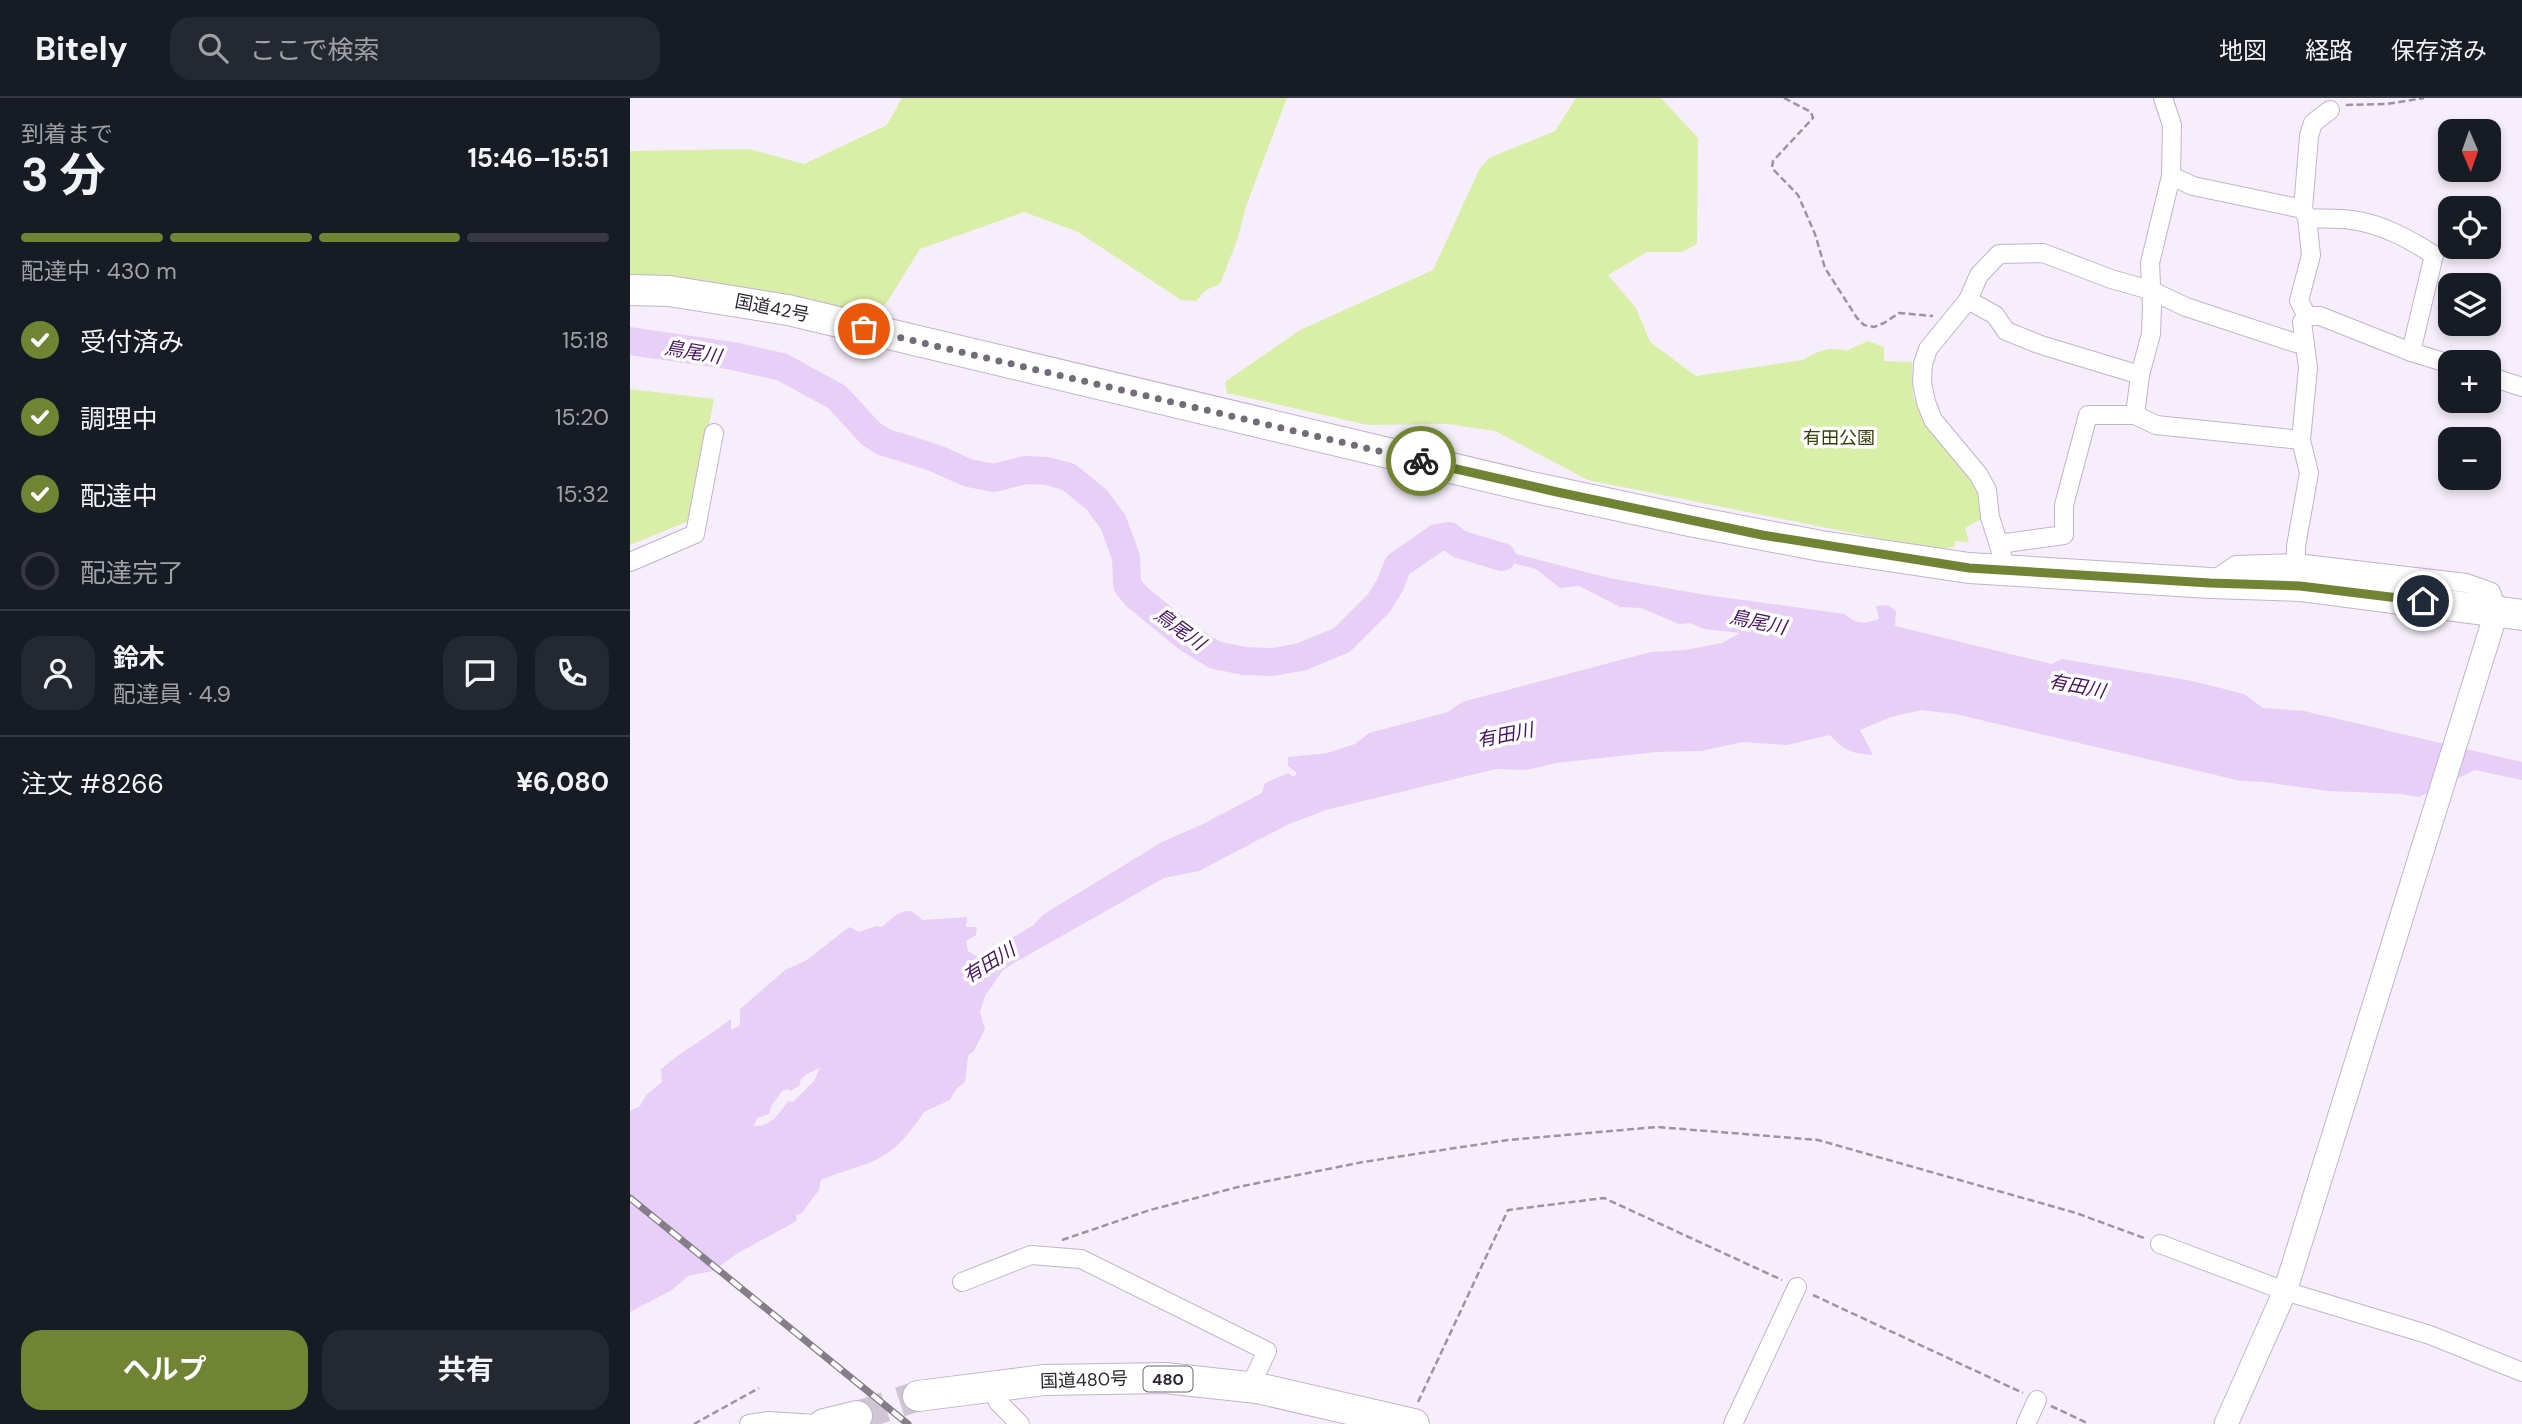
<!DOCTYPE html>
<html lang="ja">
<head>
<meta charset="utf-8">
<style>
  body { margin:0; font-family:"DM Sans","Noto Sans JP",sans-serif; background:#242831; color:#f1f3f6; height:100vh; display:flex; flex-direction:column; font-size:26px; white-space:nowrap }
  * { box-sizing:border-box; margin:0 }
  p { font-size:23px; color:#9ea1a6 }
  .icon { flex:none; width:38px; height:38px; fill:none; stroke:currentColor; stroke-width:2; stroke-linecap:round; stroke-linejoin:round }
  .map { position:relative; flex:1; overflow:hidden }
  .sheet { display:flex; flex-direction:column; background:#171b24; width:630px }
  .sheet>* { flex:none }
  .needle { width:46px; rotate:178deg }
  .buttons { position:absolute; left:1808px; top:21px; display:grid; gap:14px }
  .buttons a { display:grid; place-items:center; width:63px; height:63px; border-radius:14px; background:#171b24; box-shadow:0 4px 10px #0003; font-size:35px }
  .pin { position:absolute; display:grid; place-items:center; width:60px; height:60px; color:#fff; margin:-30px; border:4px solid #fff; border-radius:50%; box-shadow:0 2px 7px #0007 }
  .courier { position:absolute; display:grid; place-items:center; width:70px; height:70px; margin:-35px; border:5px solid #708434; border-radius:50%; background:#fff; color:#222; box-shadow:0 2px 9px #0007 }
  .overview em { font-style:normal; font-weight:700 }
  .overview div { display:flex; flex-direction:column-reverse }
  .overview { display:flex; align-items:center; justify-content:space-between; height:119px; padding:0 21px }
  h1 { font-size:46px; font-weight:700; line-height:52px }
  .bar { display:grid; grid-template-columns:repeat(4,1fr); gap:10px 7px; align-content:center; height:84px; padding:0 21px }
  .bar i { height:9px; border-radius:5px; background:#363941 }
  .bar .on { background:#708434 }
  .bar p { grid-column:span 4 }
  .line { display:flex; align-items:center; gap:18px; padding:0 21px; border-top:2px solid #363941 }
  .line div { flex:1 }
  .round { display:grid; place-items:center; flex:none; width:74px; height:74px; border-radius:21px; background:#242831 }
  ol { padding:0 21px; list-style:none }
  li { display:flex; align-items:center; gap:21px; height:77px }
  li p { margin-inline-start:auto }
  li .icon { padding:7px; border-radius:50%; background:#708434; color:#fff; stroke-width:4 }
  li:last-child { color:#9ea1a6 }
  li i { width:38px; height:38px; border:4px solid #363941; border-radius:50% }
  .primary-button { display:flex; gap:14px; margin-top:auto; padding:14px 21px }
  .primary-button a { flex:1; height:80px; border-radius:21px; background:#708434; color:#fff; font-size:28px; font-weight:700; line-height:80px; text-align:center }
  .primary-button a+a { background:#242831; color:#f1f3f6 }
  header { display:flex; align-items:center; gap:42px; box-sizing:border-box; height:98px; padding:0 35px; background:#171b24; border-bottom:2px solid #363941 }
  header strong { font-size:33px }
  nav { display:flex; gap:38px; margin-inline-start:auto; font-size:24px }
  .search { width:490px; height:63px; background:#242831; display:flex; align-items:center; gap:18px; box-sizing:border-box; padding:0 24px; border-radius:21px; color:#9ea1a6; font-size:26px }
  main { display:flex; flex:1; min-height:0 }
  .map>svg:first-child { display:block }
  .green { fill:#d9eea6 }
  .water { fill:#e8cff8; fill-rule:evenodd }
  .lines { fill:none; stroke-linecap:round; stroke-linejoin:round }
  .river { stroke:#e8cff8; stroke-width:28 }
  .trunk-tunnel { stroke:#cec7d3; stroke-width:30; stroke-dasharray:30 15; stroke-linecap:butt }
  .minor-casing { stroke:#c3b2ce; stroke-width:20 }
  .tertiary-casing { stroke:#c3b2ce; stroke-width:25 }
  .trunk-casing { stroke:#c3b2ce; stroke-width:32 }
  .path { stroke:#9c95a1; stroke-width:2.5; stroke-dasharray:7 3.5; stroke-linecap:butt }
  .minor { stroke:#fff; stroke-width:18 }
  .tertiary { stroke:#fff; stroke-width:23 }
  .trunk { stroke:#fff; stroke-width:30 }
  .rail-casing { stroke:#857e89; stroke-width:7 }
  .rail { stroke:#fff; stroke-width:4.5; stroke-dasharray:13; stroke-linecap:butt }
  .done { stroke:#736c78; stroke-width:7; stroke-dasharray:0 12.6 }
  .route { stroke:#708434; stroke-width:9 }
  .labels { text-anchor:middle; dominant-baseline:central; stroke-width:7; stroke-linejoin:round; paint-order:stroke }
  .shield { fill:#fff; stroke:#6c676f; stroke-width:2 }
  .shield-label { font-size:16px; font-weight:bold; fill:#2d2631 }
  .street-label { font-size:18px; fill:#2d2631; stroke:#fff }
  .park-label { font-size:18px; fill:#354106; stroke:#fff }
  .water-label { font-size:19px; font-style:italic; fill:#481161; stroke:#fff }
</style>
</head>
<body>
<header>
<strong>Bitely</strong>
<div class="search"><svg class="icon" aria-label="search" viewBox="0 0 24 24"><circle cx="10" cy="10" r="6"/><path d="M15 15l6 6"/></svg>ここで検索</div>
<nav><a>地図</a><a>経路</a><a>保存済み</a></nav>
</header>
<main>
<section class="sheet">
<div class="overview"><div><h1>3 分</h1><p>到着まで</p></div><em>15:46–15:51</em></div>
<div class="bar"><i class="on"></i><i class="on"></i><i class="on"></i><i></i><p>配達中 · 430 m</p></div>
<ol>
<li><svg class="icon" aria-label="check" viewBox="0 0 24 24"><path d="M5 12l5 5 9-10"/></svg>受付済み<p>15:18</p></li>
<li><svg class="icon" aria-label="check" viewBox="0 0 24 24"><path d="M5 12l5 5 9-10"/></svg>調理中<p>15:20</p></li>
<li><svg class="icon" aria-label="check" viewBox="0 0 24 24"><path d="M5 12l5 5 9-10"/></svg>配達中<p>15:32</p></li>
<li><i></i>配達完了</li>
</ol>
<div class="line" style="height:126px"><a class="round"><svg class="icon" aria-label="person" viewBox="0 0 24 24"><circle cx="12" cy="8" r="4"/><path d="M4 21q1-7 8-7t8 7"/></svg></a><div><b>鈴木</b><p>配達員 · 4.9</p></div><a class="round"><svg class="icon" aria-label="chat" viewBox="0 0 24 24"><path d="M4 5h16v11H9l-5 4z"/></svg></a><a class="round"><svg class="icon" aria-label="phone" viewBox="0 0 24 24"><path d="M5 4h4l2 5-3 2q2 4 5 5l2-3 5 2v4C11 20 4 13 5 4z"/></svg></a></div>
<div class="line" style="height:91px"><div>注文 #8266</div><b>¥6,080</b></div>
<div class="primary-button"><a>ヘルプ</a><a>共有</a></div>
</section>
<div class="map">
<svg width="1892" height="1326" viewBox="0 0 1892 1326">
  <rect width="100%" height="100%" fill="#f6effb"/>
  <g class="green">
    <path d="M272,0H657L616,108L608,140L590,186L576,192L566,203L551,202L448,134L394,114L290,151L256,206L233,215L0,178V53L119,51L174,66L257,27Z"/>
    <path d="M946,0H1031L1068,40L1067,146L1052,154H1017L978,177L1006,210L1020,244L1066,278L1173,262C1188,253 1199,248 1216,253L1238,243L1254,249V263L1282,264L1283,298L1291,316L1306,340L1348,388L1355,419L1335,430L1339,444L1325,443V449L1302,451L958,382L865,333L817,326L738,327L597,295L595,284L670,232L803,172L850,70L859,60L925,33Z"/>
    <path d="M0,291L84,301L61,422L0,447Z"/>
  </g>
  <path class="water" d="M847,446L979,480L1076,497L1215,516C1227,527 1234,526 1249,521L1246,508L1258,507L1266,513L1265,528L1422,566L1432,561L1563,583L1614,596L1633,610L1674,613L1892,664V682L1845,672L1789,699L1771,696L1698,693L1634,684L1611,683L1325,616L1291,612L1261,619L1230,632L1243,657C1223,656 1213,652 1200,637L1157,647L1113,644L1071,653L1026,654L926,665L897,672L866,671L696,712L657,727L569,773L534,780L386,864L373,872L355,898L350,914L355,931L344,953L338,958L335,984L326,991L320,1002L294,1014C290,1021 286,1025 281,1032C252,1069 231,1065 191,1082L189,1092L171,1116L166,1117L167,1122L163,1125L108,1155L83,1173L58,1178L42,1192L0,1214V1013L10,1008L16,997L32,984L31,971C53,952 78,939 101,921V932L110,927V911L155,872L177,862L219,829L229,834L246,828L252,829C266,817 277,804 292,822L337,819L336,829H347L346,837L336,843L338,853L349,860L402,828L414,816L532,744L573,726L632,695L635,685L658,675L664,679L667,675L658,668V659L697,655L725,646L739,635L818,614L832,604L1021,554L1055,552L1092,545L1110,535L1074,531L1060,525L1049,526L1011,510L990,509L949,488L930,490L906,471L878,464L855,465L832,450ZM190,970L184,983L163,1004L158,1003C150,1015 141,1029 124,1028L127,1020L139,1016L142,1007L153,992L159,991L160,993L169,988L171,981L177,976Z"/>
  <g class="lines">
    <path class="river" d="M0,243L103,258L152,269L207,299L241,336L254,344L305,360L338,375L364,380L395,372L417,373L439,379L467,402L483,424L496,459L497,487L507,499L556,539L585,557L614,563L642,564L671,559L712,542L749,505L760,487L768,467L807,440L819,438L829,446L872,459"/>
    <path class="trunk-tunnel" d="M227,1318L288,1298"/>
    <defs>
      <g id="minor">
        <path d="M1533,0L1542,27L1541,78L1563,88L1673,111L1677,120"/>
        <path d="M1673,111L1679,38L1683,25L1700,12"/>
        <path d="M1338,202L1349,177L1369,156L1413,155L1481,181L1520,192L1556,209L1675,248"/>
        <path d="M1677,218H1690L1781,254L1820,266"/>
        <path d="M1858,278L1892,289"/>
        <path d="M1505,317L1510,277L1521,236L1522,209L1520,165L1541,78"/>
        <path d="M1671,342L1678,270L1672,224L1677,218L1669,203L1681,157L1677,120C1692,121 1707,120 1722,122C1752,126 1779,141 1804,157L1781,254"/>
        <path d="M1369,446L1434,437V407L1458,317H1505L1526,327L1671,342L1679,375L1666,448V465"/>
        <path d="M1372,457L1360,419L1357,392L1348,376L1303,322L1296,304L1292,285L1293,266L1298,251L1338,202L1365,217L1376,233L1411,247L1510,277"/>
        <path d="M0,464L65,436L84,335"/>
        <path d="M1583,483L1606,467L1666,465L1836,485L1861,494L1867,512"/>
        <path d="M1530,1146L1655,1193L1800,1237L1892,1274"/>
        <path d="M332,1184L401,1157L451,1161L637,1253L625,1278L627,1290"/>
        <path d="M364,1288L368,1304L390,1326"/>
        <path d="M119,1326L138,1323L187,1326"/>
        <path d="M1103,1326L1167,1189"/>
        <path d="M1396,1326L1407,1302"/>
      </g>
      <path id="tertiary" d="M1596,1326L1655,1193L1663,1168L1867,512"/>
      <g id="trunk">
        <path d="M0,192L39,193L158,212L901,389L1060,423L1191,448L1339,470L1580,485L1670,488L1892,517"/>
        <path d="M288,1298L414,1282L535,1280L627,1290L784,1326"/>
        <path d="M194,1326L227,1318"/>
      </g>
    </defs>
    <use href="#minor" class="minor-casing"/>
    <use href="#tertiary" class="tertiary-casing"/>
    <use href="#trunk" class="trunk-casing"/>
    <g class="path">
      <path d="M1154,0L1181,14L1183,20L1143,63L1142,70L1168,97L1185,136L1195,170L1227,220L1234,227L1244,229L1254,225L1269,215L1303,218"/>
      <path d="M1716,7L1757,6L1794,0"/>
      <path d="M432,1142L520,1112L608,1089L733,1064L878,1042L1027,1029L1188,1042L1446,1115L1514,1140"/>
      <path d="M1183,1197L1393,1295"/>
      <path d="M788,1304L878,1112L974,1100L1152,1182"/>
      <path d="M1421,1308L1459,1326"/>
      <path d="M64,1326L129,1290"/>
    </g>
    <use href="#minor" class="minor"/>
    <use href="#tertiary" class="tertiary"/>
    <use href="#trunk" class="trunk"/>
    <defs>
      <path id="rail" d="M0,1100L278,1326"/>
    </defs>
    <use href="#rail" class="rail-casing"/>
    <use href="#rail" class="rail"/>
  </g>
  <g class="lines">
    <path class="done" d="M234,231L791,363"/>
    <path class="route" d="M791,363L927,394L1132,437L1339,470L1580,485L1670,488L1793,503"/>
  </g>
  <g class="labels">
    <rect class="shield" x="513.5" y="1268.5" width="49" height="25" rx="5"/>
    <g class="shield-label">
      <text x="538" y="1281">480</text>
    </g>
    <g class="street-label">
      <text transform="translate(142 210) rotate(11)">国道42号</text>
      <text transform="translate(454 1282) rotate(-2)">国道480号</text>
    </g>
    <g class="park-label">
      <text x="1209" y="340">有田公園</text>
    </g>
    <g class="water-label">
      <text transform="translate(63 254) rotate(10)">鳥尾川</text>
      <text transform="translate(1128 524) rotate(12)">鳥尾川</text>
      <text transform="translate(550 531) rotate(36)">鳥尾川</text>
      <text transform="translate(1447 588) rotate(11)">有田川</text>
      <text transform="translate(875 637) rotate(-11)">有田川</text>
      <text transform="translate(359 865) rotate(-32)">有田川</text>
    </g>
  </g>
</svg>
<div class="buttons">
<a><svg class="needle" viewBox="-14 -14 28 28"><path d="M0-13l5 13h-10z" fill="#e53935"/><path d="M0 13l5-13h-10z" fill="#9ea1a6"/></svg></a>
<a><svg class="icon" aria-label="locate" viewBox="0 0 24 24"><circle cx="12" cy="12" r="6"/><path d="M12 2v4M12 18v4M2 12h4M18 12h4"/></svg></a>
<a><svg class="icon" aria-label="layers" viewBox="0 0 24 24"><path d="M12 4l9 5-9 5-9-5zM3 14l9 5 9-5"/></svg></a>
<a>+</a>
<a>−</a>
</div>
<div class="pin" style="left:234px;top:231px;background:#ea580c"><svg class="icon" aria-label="bag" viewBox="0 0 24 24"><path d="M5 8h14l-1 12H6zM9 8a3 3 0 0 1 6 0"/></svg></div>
<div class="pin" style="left:1793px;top:503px;background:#1f2937"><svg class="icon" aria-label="home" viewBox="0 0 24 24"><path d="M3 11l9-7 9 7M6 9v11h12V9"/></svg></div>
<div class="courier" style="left:791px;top:363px"><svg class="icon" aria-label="bike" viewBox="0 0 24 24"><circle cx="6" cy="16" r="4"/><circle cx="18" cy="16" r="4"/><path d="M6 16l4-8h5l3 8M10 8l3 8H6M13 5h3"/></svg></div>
</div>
</main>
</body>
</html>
